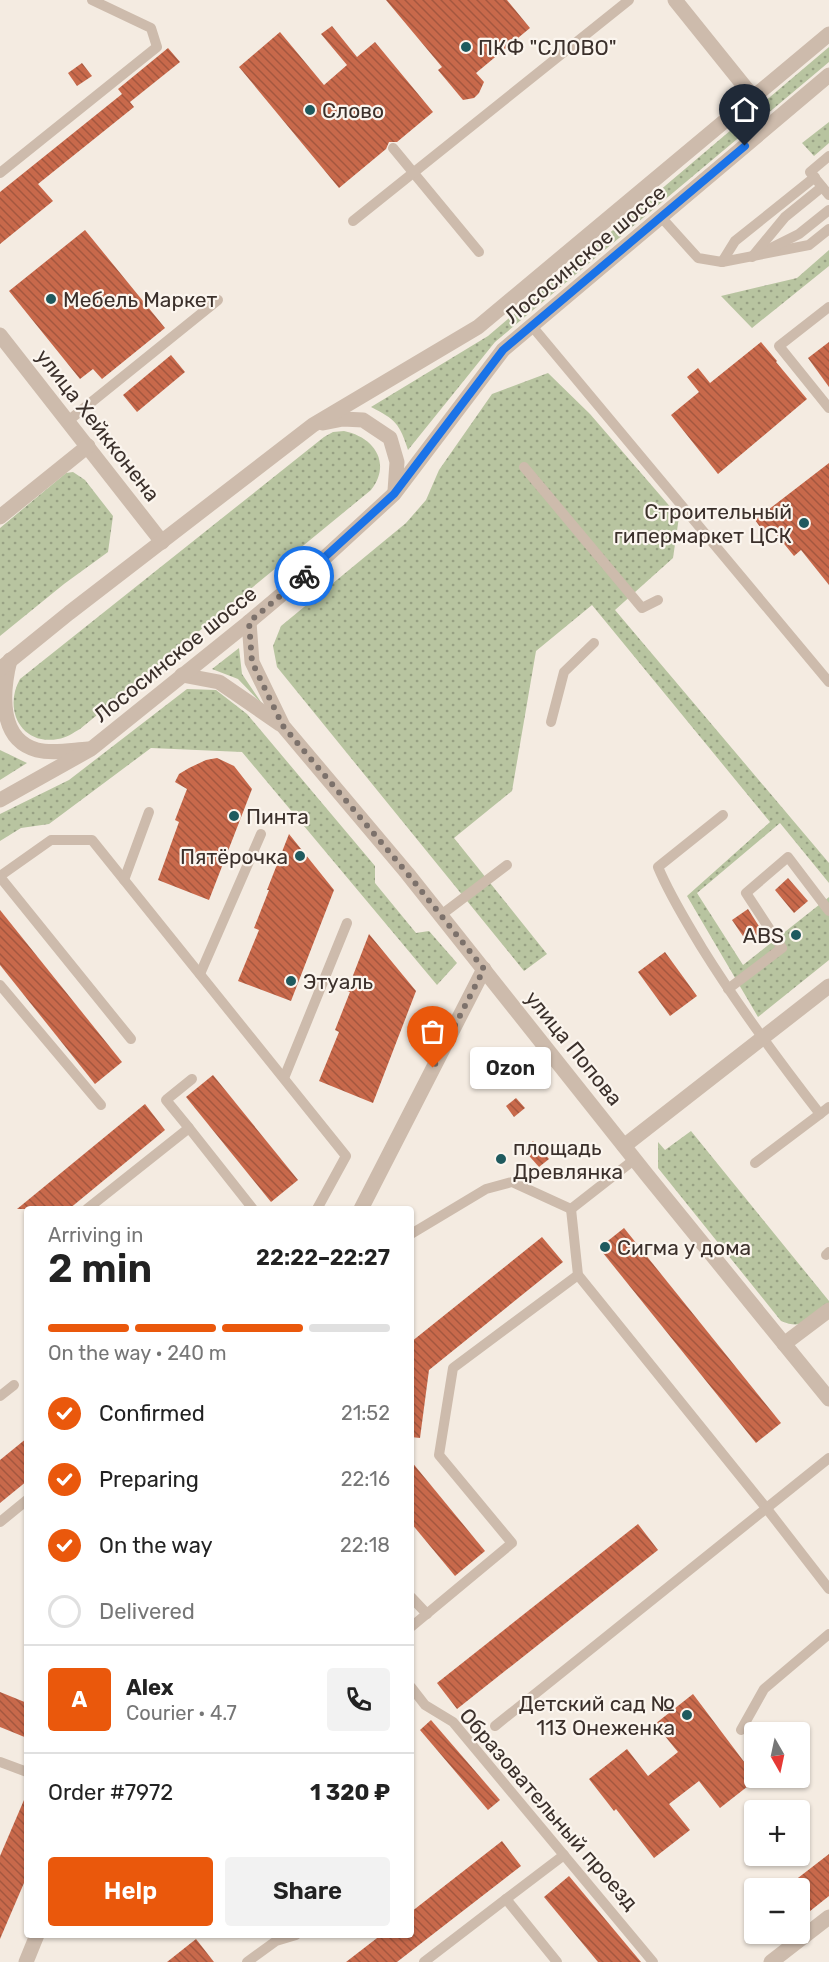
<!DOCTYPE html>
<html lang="en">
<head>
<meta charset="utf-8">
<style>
  body { margin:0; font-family:Rubik,sans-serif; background:#f2f2f2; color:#222; height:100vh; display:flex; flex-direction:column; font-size:22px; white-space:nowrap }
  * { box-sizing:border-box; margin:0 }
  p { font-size:20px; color:#767676 }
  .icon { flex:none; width:33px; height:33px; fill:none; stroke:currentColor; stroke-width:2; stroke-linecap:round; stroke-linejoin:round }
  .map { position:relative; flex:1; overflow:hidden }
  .details { position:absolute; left:24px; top:1206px; width:390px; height:732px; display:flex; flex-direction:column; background:#fff; border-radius:6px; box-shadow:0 2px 4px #0004 }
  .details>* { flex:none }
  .needle { width:39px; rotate:171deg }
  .tools { position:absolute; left:744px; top:1722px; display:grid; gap:12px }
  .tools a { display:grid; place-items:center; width:66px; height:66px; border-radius:6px; background:#fff; box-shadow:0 2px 4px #0004; font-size:30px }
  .pin { position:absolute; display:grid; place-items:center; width:51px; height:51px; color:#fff; margin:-62px -26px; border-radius:50% 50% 50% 0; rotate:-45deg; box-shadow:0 0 6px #0007 }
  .pin .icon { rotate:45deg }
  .courier { position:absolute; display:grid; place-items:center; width:60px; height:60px; margin:-30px; border:4px solid #1a73e8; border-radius:50%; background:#fff; color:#222; box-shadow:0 2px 8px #0007 }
  .bubble { position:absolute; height:42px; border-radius:6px; background:#fff; box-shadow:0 2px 4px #0004; font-size:20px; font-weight:600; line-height:42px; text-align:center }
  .summary em { font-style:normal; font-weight:600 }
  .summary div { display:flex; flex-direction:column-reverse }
  .summary { display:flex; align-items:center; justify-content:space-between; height:102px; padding:0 24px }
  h1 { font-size:39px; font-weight:600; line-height:45px }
  .bar { display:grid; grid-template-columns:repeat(4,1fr); gap:9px 6px; align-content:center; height:72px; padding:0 24px }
  .bar i { height:8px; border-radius:4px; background:#e0e0e0 }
  .bar .active { background:#ea580c }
  .bar p { grid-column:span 4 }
  .line { display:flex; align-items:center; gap:15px; padding:0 24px; border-top:2px solid #e0e0e0 }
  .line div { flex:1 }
  .round { display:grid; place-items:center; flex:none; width:63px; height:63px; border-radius:6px; background:#f2f2f2 }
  ol { padding:0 24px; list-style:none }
  li { display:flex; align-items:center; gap:18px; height:66px }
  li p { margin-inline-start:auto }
  li .icon { padding:6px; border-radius:50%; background:#ea580c; color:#fff; stroke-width:4 }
  li:last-child { color:#767676 }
  li i { width:33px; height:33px; border:3px solid #e0e0e0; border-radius:50% }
  .button { display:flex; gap:12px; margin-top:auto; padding:12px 24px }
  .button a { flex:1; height:69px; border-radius:6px; background:#ea580c; color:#fff; font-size:24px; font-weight:600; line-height:69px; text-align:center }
  .button a+a { background:#f2f2f2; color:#222 }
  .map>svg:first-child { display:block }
  .grass { fill:url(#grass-dots) }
  .building { fill:url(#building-back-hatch) }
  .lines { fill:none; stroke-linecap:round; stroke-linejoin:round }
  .service { stroke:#cdbbac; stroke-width:10 }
  .minor { stroke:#cdbbac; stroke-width:15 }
  .tertiary { stroke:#cdbbac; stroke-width:15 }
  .done { stroke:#7c716b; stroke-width:6; stroke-dasharray:0 10.8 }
  .route { stroke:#1a73e8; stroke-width:8 }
  .poi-dot { fill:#1f5a5e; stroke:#fbf5ee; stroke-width:2 }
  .labels { text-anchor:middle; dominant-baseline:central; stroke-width:4.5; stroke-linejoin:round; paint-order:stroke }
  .poi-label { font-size:21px; fill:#3b302b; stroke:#fbf5ee; text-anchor:start }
  .street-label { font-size:21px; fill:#3b302b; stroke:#fbf5ee }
</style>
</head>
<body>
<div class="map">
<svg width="829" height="1962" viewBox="0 0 829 1962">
  <defs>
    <pattern id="grass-dots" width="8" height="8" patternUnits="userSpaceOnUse" patternTransform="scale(1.5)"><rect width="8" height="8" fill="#b8c4a0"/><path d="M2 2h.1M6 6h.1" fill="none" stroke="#97a083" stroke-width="1.8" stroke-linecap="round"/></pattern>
    <pattern id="building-back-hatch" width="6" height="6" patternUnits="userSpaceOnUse" patternTransform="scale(1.5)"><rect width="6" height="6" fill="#c8694b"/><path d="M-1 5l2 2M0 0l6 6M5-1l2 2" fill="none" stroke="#a4573f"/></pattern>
  </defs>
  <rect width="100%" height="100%" fill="#f4ebe1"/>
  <g class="grass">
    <path d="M829,47V62L495,342L408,450C400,424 395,419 371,407L488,336Z"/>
    <path d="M829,122V143L814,156L802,143Z"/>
    <path d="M829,250V266L752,328L721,296L797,278Z"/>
    <path d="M548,373L590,414L679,517L673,558L615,610L829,863V883L780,823L697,893L743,965L829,897V960L758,1017L687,896L770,822L592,605L536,651L512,791L454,838L547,954L524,971L277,667L273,646L281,626L406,523L426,500L439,470L492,394Z"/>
    <path d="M344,431C374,437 392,463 371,490L80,729C73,733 66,738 58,739C21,746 3,709 20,679L324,437L333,432Z"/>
    <path d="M73,472L85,480L113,516L108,552L64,584L0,636V528L66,473Z"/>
    <path d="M239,648L242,674L263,705L238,679L212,669Z"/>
    <path d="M187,689L216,690L247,714L375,866V883L416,933L429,931L457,963L437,985L242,752L151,748L49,824L21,828L0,841V814L69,780Z"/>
    <path d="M0,750L27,763L0,780Z"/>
    <path d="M691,1131L829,1301V1304C811,1318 804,1331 781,1321L658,1168V1142L665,1150Z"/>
  </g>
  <g class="building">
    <path d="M386,0H507L530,28L476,73L484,82L479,93L474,98L463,100L438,70L442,67Z"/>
    <path d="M332,26L357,57L375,42L433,112L397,142H389L386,149L339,188L239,67L280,32L324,85L347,65L321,34Z"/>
    <path d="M168,48L180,62L130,102L134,107L38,184L53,201L0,244V192L122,94L118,89Z"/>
    <path d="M82,63L92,76L77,86L68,73Z"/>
    <path d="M85,230L165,328L102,379L93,369L80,379L9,291Z"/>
    <path d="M761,342L777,361L776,362L807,399L718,474L671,415L699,392L687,377L698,368L710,383Z"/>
    <path d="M829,342V387L808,358Z"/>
    <path d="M171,355L185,372L137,412L123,395Z"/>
    <path d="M829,463V585L801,550L794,556L772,529L766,535L755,520Z"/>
    <path d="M217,758L234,766L252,789L209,900L158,880L179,822L175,820L187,789L175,782L179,774L189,768L206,760Z"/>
    <path d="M289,834L334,890L291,1001L238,981L259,930L254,928L269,890H267Z"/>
    <path d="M788,878L808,901L794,913L775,890Z"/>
    <path d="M748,909L762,931L747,942L732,920Z"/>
    <path d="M0,910L122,1062L95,1084L0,965Z"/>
    <path d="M369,934L416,991L373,1103L319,1081L339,1032L335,1030L350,992L347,991Z"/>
    <path d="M665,952L697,996L670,1016L638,972Z"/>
    <path d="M213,1075L298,1180L271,1202L186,1097Z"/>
    <path d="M516,1098L525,1108L514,1117L506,1106Z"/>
    <path d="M145,1104L165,1130L69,1209H17Z"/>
    <path d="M533,1141L549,1159L539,1167L523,1149Z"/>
    <path d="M624,1228L781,1423L756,1443L599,1248Z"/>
    <path d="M542,1237L563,1262L429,1370L420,1438L411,1437V1342Z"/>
    <path d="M27,1438V1481L0,1503V1460Z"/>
    <path d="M411,1461L485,1551L455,1576L411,1523Z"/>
    <path d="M638,1524L658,1550L457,1709L437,1683Z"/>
    <path d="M0,1692L27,1703V1738L0,1727Z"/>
    <path d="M693,1694L757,1779L720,1808L699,1781L669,1804L690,1830L654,1858L616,1809L614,1811L589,1779L627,1749L648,1776L678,1752L655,1724Z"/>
    <path d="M431,1720L500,1800L488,1810L420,1730Z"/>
    <path d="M27,1793V1876L0,1939V1856Z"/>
    <path d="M502,1841L521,1866L397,1962H346L381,1935H411V1912Z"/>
    <path d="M829,1854V1896L800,1919V1888H785Z"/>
    <path d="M569,1876L641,1962H598L544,1897Z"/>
    <path d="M196,1939L214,1962H167Z"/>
  </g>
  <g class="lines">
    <g class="service">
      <path d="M393,148L479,252"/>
      <path d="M829,156L810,172L829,195"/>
      <path d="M0,173L157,47L151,28L92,0"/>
      <path d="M661,217L698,258L722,262L809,245L829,229"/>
      <path d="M353,221L629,0"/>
      <path d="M769,249L799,234L829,210"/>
      <path d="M752,257L785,217L822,187"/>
      <path d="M722,262L735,241L815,177"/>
      <path d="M829,307L779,346L829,408"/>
      <path d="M531,325L829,682"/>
      <path d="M68,421L218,300"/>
      <path d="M524,467L642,608L658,600"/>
      <path d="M551,722L564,672L594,643"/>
      <path d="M723,815L658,867C670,896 686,921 702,948C738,1006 778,1060 820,1114L829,1107"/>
      <path d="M0,876L51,840H92L346,1156L317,1209"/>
      <path d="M0,877L131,1039"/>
      <path d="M124,880L149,812"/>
      <path d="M441,915L507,865"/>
      <path d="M200,974L261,834"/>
      <path d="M0,985L101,1105"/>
      <path d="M728,989L782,948L746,893L788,857L829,911"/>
      <path d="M284,1078L347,923"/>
      <path d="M189,1128L166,1100L192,1079"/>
      <path d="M755,1163L820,1114"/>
      <path d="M87,1209L189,1128L253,1209"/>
      <path d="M571,1209L578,1275L767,1509L829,1589"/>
      <path d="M571,1209L635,1159"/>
      <path d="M411,1234L486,1189L512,1182L571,1209"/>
      <path d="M826,1255L829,1252"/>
      <path d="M0,1396L14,1385"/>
      <path d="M0,1522L27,1500"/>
      <path d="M411,1597L427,1614"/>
      <path d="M411,1627L512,1543L439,1455L453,1368L578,1275"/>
      <path d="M411,1687L425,1705L453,1722L653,1962"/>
      <path d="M495,1726L829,1458"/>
      <path d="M741,1730L764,1689L829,1634"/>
      <path d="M0,1762L27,1772"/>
      <path d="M506,1899L564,1855"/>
      <path d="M247,1962L276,1941L296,1935"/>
      <path d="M424,1962L506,1899L557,1962"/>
    </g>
    <g class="minor">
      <path d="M675,0L753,97"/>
      <path d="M0,335L162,542"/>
      <path d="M0,517L88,446"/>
      <path d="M624,1146L829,986"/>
      <path d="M361,1209L484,969"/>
      <path d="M784,1344L829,1310"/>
      <path d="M26,1962L37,1935"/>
      <path d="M771,1962L829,1917"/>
    </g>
    <g class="tertiary">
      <path d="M323,423L343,419L363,420L390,438L397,462L395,491"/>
      <path d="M249,622L252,662L283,726L407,873L647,1175L829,1399"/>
      <path d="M10,660C1,696 0,740 37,750C53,754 72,750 88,749"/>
      <path d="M0,669L69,613L313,425L478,327L829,34"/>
      <path d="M182,675L219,682L280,724"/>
      <path d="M0,800L91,749L249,622L319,563L394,494L503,350L829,75"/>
    </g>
  </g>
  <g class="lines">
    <path class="done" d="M304,576L249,622L252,662L283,726L407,873L484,969L433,1068"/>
    <path class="route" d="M304,576L394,494L503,350L745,146"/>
  </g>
  <g class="poi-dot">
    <circle cx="466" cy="47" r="6"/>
    <circle cx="310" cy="110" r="6"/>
    <circle cx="51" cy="299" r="6"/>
    <circle cx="804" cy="523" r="6"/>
    <circle cx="234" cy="816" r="6"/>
    <circle cx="300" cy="856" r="6"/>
    <circle cx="796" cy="935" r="6"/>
    <circle cx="291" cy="981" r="6"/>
    <circle cx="501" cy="1159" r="6"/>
    <circle cx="605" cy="1247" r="6"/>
    <circle cx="687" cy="1715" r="6"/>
  </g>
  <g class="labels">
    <g class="poi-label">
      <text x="478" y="47">ПКФ "СЛОВО"</text>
      <text x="322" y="110">Слово</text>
      <text x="63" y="299">Мебель Маркет</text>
      <text x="792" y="511" text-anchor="end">Строительный<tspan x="792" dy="24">гипермаркет ЦСК</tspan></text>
      <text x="246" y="816">Пинта</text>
      <text x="288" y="856" text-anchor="end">Пятёрочка</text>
      <text x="784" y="935" text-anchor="end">ABS</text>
      <text x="303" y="981">Этуаль</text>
      <text x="513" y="1147">площадь<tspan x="513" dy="24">Древлянка</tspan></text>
      <text x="617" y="1247">Сигма у дома</text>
      <text x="675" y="1703" text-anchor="end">Детский сад №<tspan x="675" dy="24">113 Онеженка</tspan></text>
    </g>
    <g class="street-label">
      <text transform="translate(585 254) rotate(-40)">Лососинское шоссе</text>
      <text transform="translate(98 425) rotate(52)">улица Хейкконена</text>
      <text transform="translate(175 654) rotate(-39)">Лососинское шоссе</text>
      <text transform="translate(574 1048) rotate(51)">улица Попова</text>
      <text transform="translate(549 1809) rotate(49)">Образовательный проезд</text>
    </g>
  </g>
</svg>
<div class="tools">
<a><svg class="needle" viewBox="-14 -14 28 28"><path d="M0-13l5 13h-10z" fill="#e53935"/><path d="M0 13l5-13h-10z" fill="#767676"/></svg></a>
<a>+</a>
<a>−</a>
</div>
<div class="pin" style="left:433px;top:1068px;background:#ea580c"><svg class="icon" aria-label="bag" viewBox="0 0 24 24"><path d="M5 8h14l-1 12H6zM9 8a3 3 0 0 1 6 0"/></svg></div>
<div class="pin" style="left:745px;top:146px;background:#1f2937"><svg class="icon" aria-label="home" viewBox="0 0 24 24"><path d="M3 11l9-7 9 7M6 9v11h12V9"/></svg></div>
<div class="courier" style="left:304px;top:576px"><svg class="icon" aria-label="bike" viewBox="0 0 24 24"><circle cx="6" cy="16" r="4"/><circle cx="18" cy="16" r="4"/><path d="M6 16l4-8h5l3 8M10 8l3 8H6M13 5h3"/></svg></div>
<div class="bubble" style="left:470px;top:1047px;width:81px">Ozon</div>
<section class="details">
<div class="summary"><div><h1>2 min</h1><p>Arriving in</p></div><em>22:22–22:27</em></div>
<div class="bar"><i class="active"></i><i class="active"></i><i class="active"></i><i></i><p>On the way · 240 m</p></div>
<ol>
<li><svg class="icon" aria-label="check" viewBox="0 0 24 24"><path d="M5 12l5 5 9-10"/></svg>Confirmed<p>21:52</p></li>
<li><svg class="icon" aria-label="check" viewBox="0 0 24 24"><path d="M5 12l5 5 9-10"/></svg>Preparing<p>22:16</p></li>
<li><svg class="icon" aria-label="check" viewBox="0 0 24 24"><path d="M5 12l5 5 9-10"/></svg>On the way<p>22:18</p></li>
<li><i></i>Delivered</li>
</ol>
<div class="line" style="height:108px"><b class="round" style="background:#ea580c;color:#fff">A</b><div><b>Alex</b><p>Courier · 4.7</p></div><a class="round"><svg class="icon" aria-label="phone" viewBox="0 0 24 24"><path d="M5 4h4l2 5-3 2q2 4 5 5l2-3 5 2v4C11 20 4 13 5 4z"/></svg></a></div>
<div class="line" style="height:78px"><div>Order #7972</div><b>1 320 ₽</b></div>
<div class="button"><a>Help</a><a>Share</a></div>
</section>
</div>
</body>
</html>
